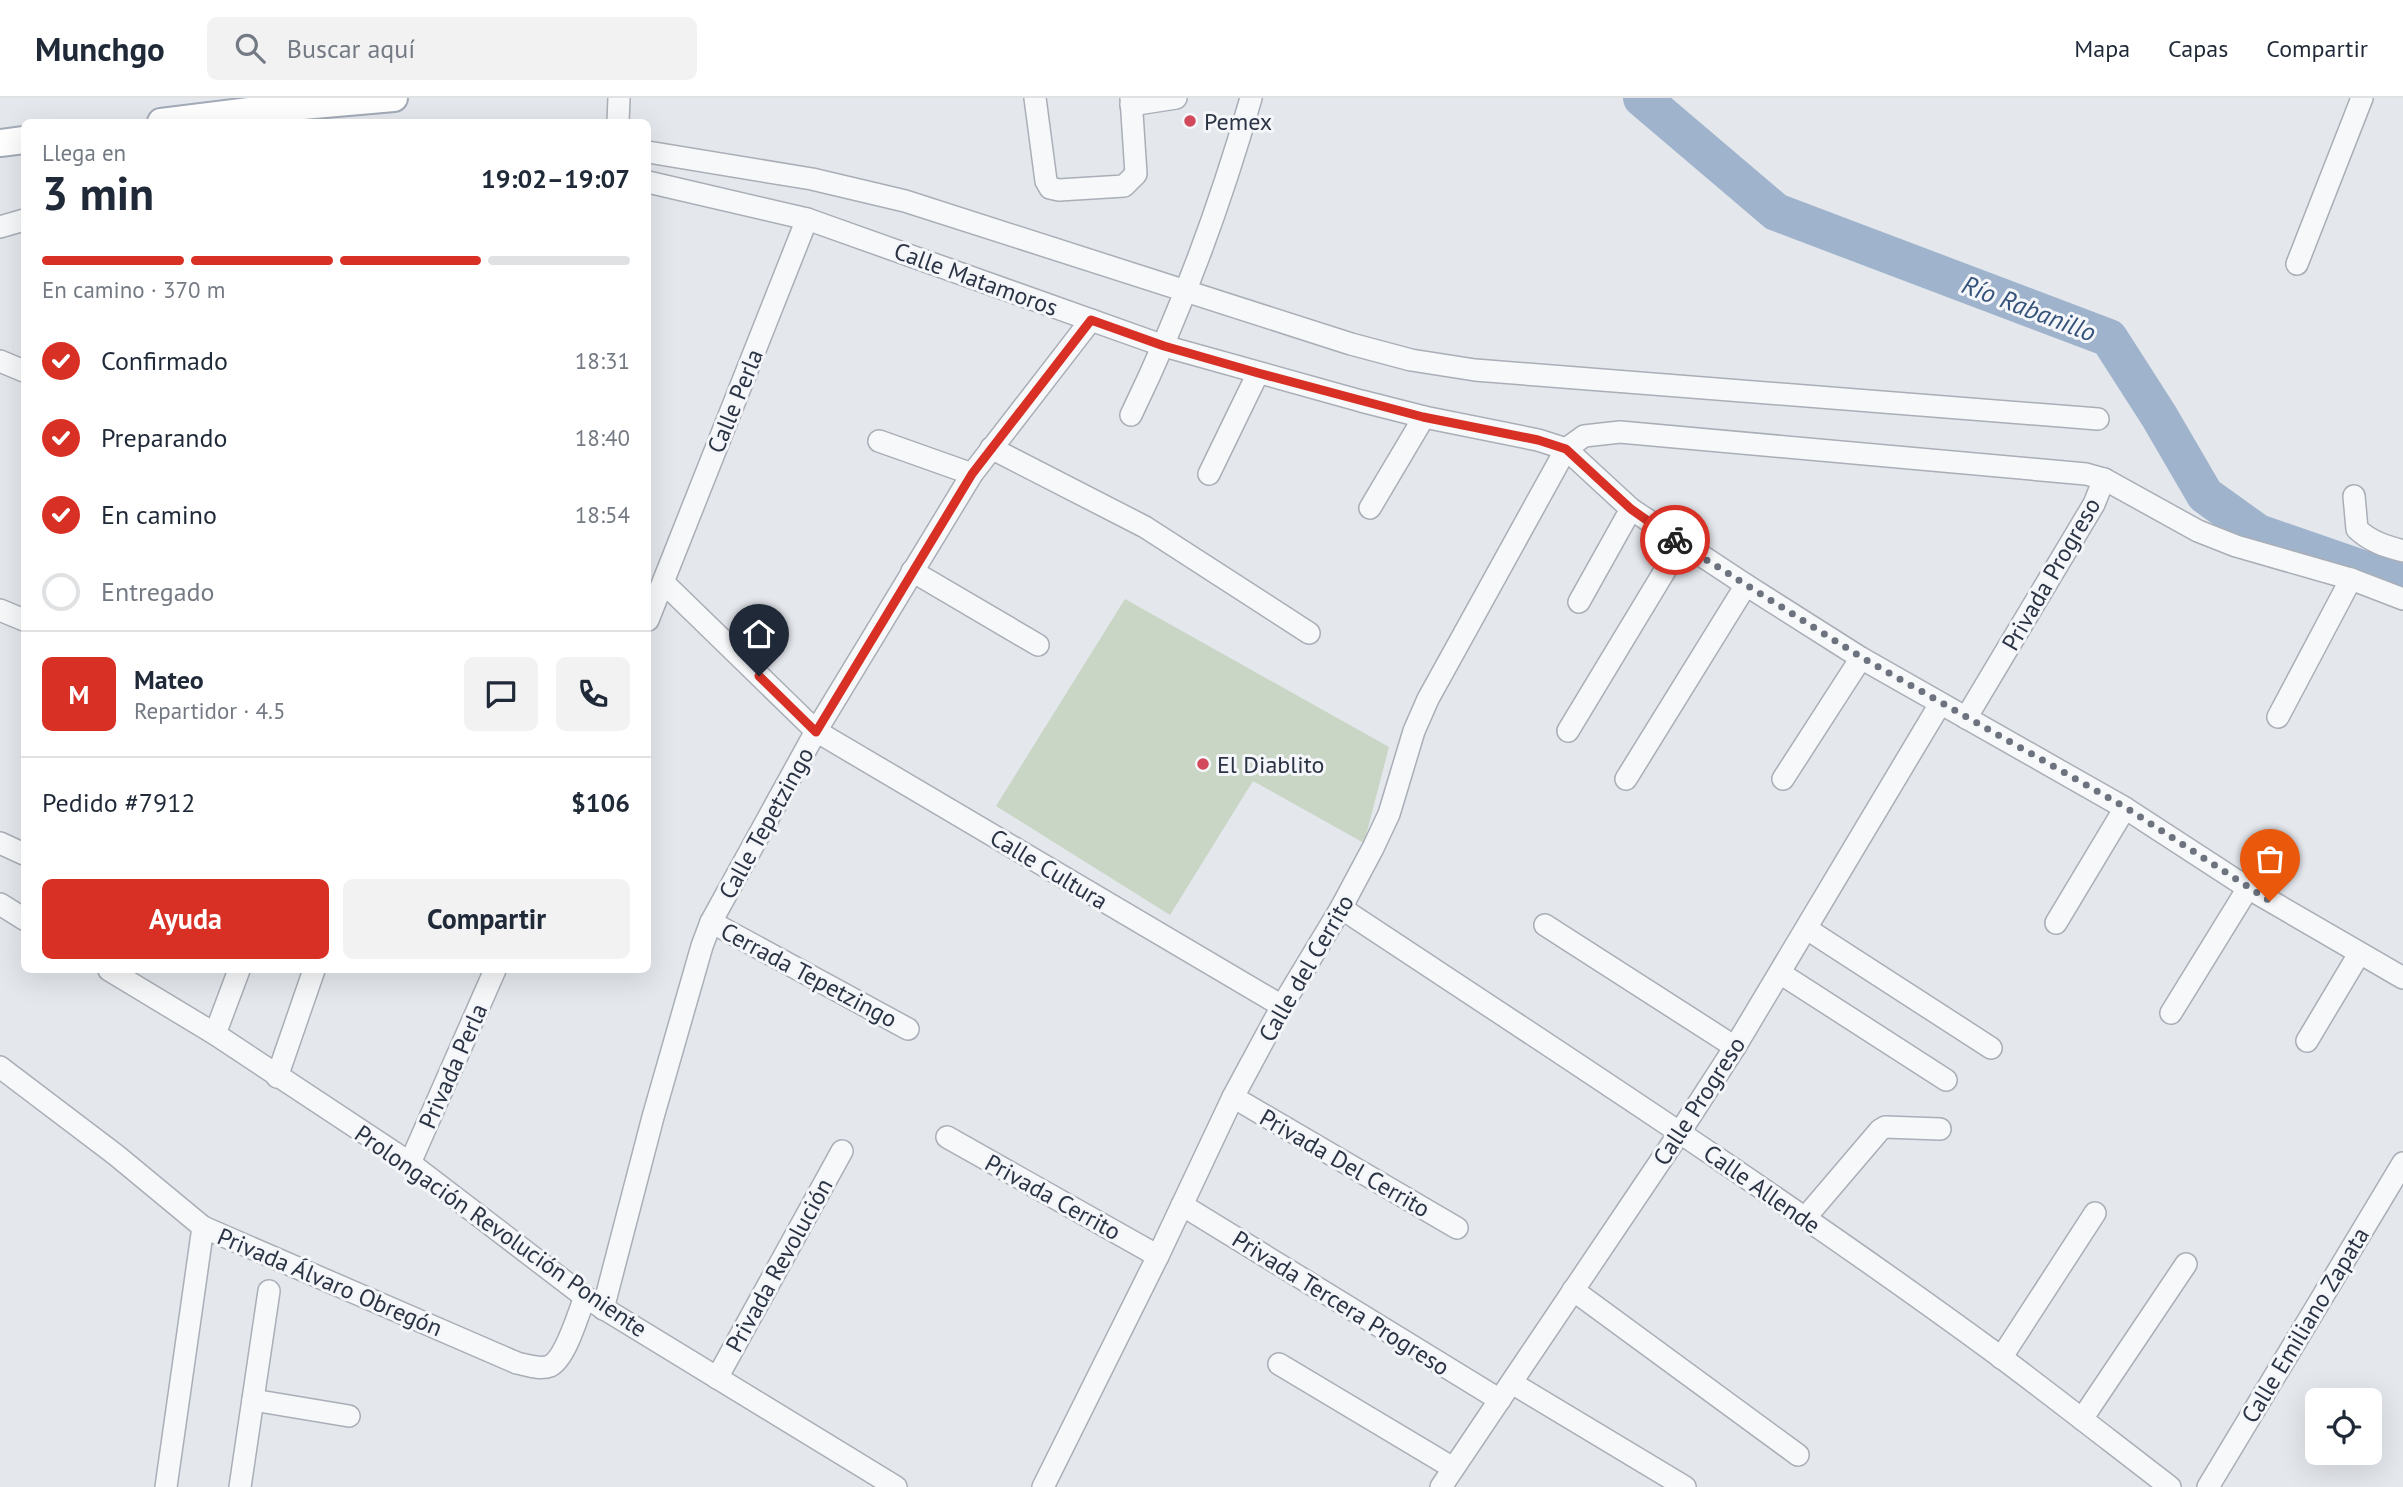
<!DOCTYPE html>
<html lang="es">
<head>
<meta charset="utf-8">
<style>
  body { margin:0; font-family:"PT Sans",sans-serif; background:#f2f2f3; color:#1f2937; height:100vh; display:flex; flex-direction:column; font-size:26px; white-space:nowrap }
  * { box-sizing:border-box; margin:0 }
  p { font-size:23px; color:#747a83 }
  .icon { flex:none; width:38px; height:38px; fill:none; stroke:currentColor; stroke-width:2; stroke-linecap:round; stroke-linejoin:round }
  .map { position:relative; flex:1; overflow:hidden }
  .side { position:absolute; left:21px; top:21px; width:630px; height:854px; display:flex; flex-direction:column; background:#fff; border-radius:10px; box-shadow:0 7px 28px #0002 }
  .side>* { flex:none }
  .fabs { position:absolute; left:2305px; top:1290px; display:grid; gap:14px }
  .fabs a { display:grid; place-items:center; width:77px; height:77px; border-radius:10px; background:#fff; box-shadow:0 7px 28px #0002; font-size:35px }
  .pin { position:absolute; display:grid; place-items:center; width:60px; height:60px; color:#fff; margin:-72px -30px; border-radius:50% 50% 50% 0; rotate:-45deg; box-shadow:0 0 7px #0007 }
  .pin .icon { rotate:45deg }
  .courier { position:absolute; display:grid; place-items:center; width:70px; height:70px; margin:-35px; border:5px solid #d93025; border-radius:50%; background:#fff; color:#222; box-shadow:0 2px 9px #0007 }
  .summary em { font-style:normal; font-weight:700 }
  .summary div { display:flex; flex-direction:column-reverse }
  .summary { display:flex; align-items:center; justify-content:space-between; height:119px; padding:0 21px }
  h1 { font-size:46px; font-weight:700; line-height:52px }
  .bar { display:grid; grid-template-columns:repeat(4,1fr); gap:10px 7px; align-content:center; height:84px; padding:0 21px }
  .bar i { height:9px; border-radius:5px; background:#e0e1e3 }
  .bar .selected { background:#d93025 }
  .bar p { grid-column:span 4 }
  .line { display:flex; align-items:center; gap:18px; padding:0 21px; border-top:2px solid #e0e1e3 }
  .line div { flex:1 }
  .round { display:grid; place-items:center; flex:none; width:74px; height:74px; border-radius:10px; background:#f2f2f3 }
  ol { padding:0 21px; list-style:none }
  li { display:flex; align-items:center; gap:21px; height:77px }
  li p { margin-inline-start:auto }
  li .icon { padding:7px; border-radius:50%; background:#d93025; color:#fff; stroke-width:4 }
  li:last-child { color:#747a83 }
  li i { width:38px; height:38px; border:4px solid #e0e1e3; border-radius:50% }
  .action { display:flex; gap:14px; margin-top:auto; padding:14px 21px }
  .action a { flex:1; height:80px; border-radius:10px; background:#d93025; color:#fff; font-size:28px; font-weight:700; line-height:80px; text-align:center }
  .action a+a { background:#f2f2f3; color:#1f2937 }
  header { display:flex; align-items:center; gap:42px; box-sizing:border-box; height:98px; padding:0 35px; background:#fff; border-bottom:2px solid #e0e1e3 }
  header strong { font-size:33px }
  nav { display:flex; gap:38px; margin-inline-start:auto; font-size:24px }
  .search { width:490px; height:63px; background:#f2f2f3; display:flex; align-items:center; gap:18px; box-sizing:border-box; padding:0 24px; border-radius:10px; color:#747a83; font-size:26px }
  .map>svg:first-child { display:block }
  .green { fill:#c9d6c5 }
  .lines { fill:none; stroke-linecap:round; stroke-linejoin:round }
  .river { stroke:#9fb4cc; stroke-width:38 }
  .minor-casing { stroke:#a9aeb7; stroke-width:24 }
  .major-casing { stroke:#a3abb8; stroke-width:30 }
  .minor { stroke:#f7f8fa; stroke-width:21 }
  .major { stroke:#fff; stroke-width:26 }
  .done { stroke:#6c737f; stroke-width:7; stroke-dasharray:0 12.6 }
  .route { stroke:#d93025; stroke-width:9 }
  .poi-dot { fill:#d1495b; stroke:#f4f6f9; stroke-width:2.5 }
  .labels { text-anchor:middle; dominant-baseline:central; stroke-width:6; stroke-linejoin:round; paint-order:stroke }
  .poi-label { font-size:24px; fill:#2b3445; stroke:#f4f6f9; text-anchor:start }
  .street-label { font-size:24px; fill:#2b3445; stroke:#f4f6f9 }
  .water-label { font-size:26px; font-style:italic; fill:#34527a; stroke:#f4f6f9 }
</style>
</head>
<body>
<header>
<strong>Munchgo</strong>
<div class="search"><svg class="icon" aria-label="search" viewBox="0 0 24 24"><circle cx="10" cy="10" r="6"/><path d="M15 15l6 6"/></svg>Buscar aquí</div>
<nav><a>Mapa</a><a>Capas</a><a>Compartir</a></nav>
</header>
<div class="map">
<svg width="2403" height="1389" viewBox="0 0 2403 1389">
  <rect width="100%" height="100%" fill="#e4e7ec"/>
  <path class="green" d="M1125,501L1389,649L1364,745L1253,683L1170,817L996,708Z"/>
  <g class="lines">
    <path class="river" d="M1642,0L1776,114L2109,240L2159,318L2205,397L2258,435L2403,485"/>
    <defs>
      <g id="minor">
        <path d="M1035,0L1046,83L1050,90L1059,92L1124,88L1136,76L1131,0"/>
        <path d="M1131,7L1176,0"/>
        <path d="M618,24L619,0"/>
        <path d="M648,54L812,81L905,103L1351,246L1411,262L1475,272L2098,321"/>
        <path d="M648,84L807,121L1164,248L1361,303L1424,319L1538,342L1566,351L1631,411L1746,487L1861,560L2125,710L2248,790L2403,880"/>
        <path d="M0,129L24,122"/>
        <path d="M2297,166L2362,0"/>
        <path d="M0,263L24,273"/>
        <path d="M1131,317C1180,216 1220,108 1251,0"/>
        <path d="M879,343L972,376"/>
        <path d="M991,350L1145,429L1309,535"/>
        <path d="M1209,376L1258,275"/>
        <path d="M2354,398L2357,431C2371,444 2385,448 2403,453"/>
        <path d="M1370,410L1424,319"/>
        <path d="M912,473L1038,547"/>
        <path d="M664,485L816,633L1282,908"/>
        <path d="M1579,504L1631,411"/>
        <path d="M0,512L24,522"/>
        <path d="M648,522L807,121"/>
        <path d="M2278,619L2351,481"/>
        <path d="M1966,620L2094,406L2104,381"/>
        <path d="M1568,633L1681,446"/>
        <path d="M1626,681L1746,487"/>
        <path d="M1783,681L1861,560"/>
        <path d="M0,745L24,756"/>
        <path d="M0,806L24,821"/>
        <path d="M1341,810C1563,957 1787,1102 2002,1260C2058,1302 2114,1346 2170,1389"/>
        <path d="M711,824L908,931"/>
        <path d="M2056,825L2125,710"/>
        <path d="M1545,827L1735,949"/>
        <path d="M1807,831L1991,950"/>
        <path d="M109,872L215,936L410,1065L585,1199L896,1389"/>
        <path d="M1780,875L1946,982"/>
        <path d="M2171,915L2248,790"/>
        <path d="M215,936L239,872"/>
        <path d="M2307,943L2359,856"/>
        <path d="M0,969L116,1057L203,1129L517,1265C527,1267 540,1272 550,1268C566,1260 578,1216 585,1199"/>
        <path d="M277,979L314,872"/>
        <path d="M1233,999L1457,1130"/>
        <path d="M947,1039L1158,1158"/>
        <path d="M410,1065L495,872"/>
        <path d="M1182,1107L1500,1302"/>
        <path d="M1805,1120L1880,1032L1885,1029L1940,1031"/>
        <path d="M1573,1192L1798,1357"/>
        <path d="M603,1211L653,1019L702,848L711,824L816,633L972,376L1091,222"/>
        <path d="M2001,1260L2095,1115"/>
        <path d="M1279,1266L1453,1370"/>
        <path d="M717,1280L842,1053"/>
        <path d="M1512,1285L1685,1389"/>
        <path d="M253,1302L349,1318"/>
        <path d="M2082,1321L2186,1166"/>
        <path d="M166,1389L203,1129"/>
        <path d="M240,1389L269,1193"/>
        <path d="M1043,1389L1158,1158L1233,999L1282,908L1341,810L1373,750L1389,716L1414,633L1428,601L1566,351L1584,338L1620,334L2086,376L2104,381L2198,433L2236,448L2351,481L2403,501"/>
        <path d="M1441,1389L1680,1034L1735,949L1940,606"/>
        <path d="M2208,1389L2403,1065"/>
      </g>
      <g id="major">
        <path d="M161,24L257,12L394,0"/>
        <path d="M0,45L24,42"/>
      </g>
    </defs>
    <use href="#minor" class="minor-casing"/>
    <use href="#major" class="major-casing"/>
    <use href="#minor" class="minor"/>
    <use href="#major" class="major"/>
  </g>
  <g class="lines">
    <path class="done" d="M1675,442L1861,559L2125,709L2270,803"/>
    <path class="route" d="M759,578L816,634L972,376L1091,222L1164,248L1258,275L1423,319L1538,342L1566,351L1631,411L1675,442"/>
  </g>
  <g class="poi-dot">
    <circle cx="1190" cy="23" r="7"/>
    <circle cx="1203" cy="666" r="7"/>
  </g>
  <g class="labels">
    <g class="poi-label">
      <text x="1204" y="23">Pemex</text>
      <text x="1217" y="666">El Diablito</text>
    </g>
    <g class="street-label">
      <text transform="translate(976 181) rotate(20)">Calle Matamoros</text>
      <text transform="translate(735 303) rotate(-68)">Calle Perla</text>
      <text transform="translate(2051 476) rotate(-60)">Privada Progreso</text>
      <text transform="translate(766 725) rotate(-61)">Calle Tepetzingo</text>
      <text transform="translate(1049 771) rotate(31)">Calle Cultura</text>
      <text transform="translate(1306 870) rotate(-60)">Calle del Cerrito</text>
      <text transform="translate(809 877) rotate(28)">Cerrada Tepetzingo</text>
      <text transform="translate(453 968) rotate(-66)">Privada Perla</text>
      <text transform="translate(1699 1003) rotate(-57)">Calle Progreso</text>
      <text transform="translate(1345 1065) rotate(30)">Privada Del Cerrito</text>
      <text transform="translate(1762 1091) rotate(35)">Calle Allende</text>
      <text transform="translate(1053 1099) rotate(29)">Privada Cerrito</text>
      <text transform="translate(501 1133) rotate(35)">Prolongación Revolución Poniente</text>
      <text transform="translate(779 1167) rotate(-61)">Privada Revolución</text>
      <text transform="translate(330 1184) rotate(23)">Privada Álvaro Obregón</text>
      <text transform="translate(1341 1205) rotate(32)">Privada Tercera Progreso</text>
      <text transform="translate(2305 1227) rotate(-59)">Calle Emiliano Zapata</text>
    </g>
    <g class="water-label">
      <text transform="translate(2029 210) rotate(21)">Río Rabanillo</text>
    </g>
  </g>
</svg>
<div class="fabs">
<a><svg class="icon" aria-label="locate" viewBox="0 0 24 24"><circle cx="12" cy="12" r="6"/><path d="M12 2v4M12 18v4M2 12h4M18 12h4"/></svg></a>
</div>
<div class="pin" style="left:2270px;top:803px;background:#ea580c"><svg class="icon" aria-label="bag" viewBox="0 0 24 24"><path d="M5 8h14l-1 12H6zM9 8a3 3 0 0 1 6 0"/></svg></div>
<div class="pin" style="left:759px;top:578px;background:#1f2937"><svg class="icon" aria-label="home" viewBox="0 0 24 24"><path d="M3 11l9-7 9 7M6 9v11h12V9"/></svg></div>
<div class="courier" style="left:1675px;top:442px"><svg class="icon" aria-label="bike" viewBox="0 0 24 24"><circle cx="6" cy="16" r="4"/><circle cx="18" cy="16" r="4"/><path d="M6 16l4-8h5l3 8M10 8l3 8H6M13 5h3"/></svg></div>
<section class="side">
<div class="summary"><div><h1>3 min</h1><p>Llega en</p></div><em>19:02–19:07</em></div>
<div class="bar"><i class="selected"></i><i class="selected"></i><i class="selected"></i><i></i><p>En camino · 370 m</p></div>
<ol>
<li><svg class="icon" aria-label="check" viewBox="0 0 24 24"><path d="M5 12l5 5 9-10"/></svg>Confirmado<p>18:31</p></li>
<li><svg class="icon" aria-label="check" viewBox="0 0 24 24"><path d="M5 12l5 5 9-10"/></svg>Preparando<p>18:40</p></li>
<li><svg class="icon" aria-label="check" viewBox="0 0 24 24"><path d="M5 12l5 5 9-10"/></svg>En camino<p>18:54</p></li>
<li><i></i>Entregado</li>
</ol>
<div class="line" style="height:126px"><b class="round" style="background:#d93025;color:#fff">M</b><div><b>Mateo</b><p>Repartidor · 4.5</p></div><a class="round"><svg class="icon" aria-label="chat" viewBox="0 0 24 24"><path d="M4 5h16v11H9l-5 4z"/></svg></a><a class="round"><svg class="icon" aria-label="phone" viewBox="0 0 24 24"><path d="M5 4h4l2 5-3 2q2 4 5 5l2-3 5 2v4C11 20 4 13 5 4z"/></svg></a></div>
<div class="line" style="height:91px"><div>Pedido #7912</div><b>$106</b></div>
<div class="action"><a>Ayuda</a><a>Compartir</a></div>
</section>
</div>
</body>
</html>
